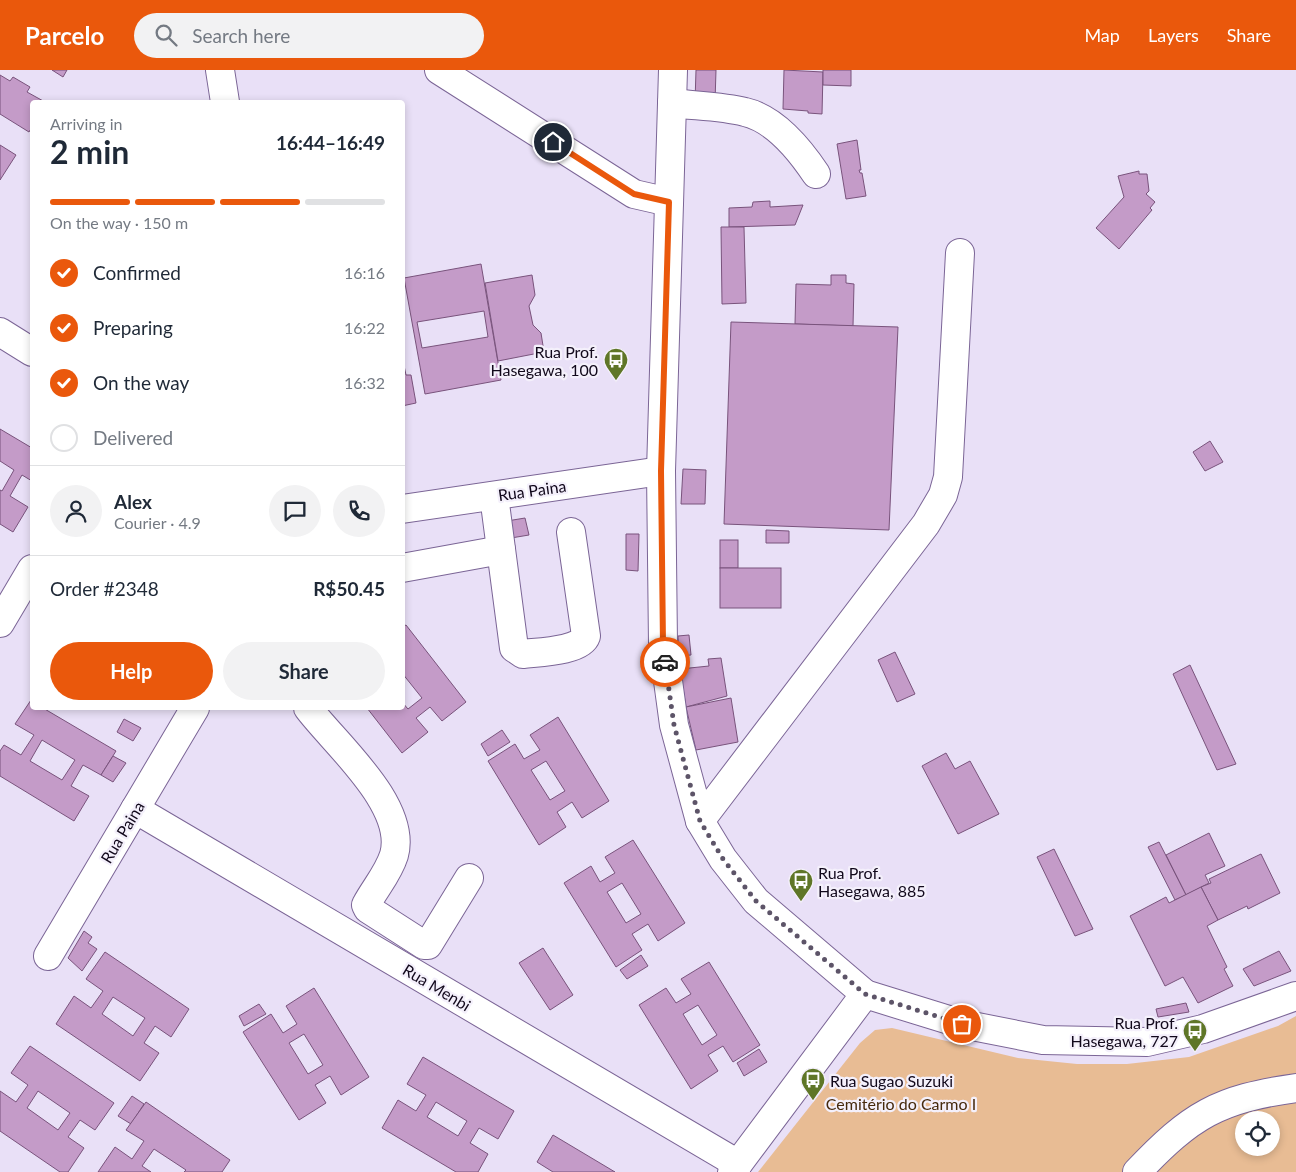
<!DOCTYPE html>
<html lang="en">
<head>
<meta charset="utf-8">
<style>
  body { margin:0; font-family:Lato,sans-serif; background:#f2f2f3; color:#1f2937; height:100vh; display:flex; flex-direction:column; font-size:19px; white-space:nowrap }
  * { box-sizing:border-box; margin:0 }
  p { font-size:16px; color:#747a83 }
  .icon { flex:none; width:28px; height:28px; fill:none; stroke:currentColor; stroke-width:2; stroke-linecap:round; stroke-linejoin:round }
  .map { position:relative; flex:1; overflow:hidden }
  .details { position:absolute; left:30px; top:30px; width:375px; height:610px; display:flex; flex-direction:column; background:#fff; border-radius:5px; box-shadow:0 2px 8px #0003 }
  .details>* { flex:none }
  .controls { position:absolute; left:1235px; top:1041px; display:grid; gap:10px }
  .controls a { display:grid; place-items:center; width:45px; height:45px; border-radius:50%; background:#fff; box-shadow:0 2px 8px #0003; font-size:25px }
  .pin { position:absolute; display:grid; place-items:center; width:42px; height:42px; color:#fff; margin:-21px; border:2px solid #fff; border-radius:50%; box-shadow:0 1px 5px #0007 }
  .courier { position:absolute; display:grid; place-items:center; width:50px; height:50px; margin:-25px; border:4px solid #ea580c; border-radius:50%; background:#fff; color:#222; box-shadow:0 1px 6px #0007 }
  .headline em { font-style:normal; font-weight:700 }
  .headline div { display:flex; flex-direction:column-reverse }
  .headline { display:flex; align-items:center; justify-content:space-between; height:85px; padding:0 20px }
  h1 { font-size:32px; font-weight:700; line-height:38px }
  .bar { display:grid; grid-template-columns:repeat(4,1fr); gap:8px 5px; align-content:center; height:60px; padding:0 20px }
  .bar i { height:6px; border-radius:4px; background:#e0e1e3 }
  .bar .current { background:#ea580c }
  .bar p { grid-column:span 4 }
  .line { display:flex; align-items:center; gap:12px; padding:0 20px; border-top:1px solid #e0e1e3 }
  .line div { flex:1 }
  .round { display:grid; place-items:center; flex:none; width:52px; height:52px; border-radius:26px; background:#f2f2f3 }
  ol { padding:0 20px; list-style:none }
  li { display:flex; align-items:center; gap:15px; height:55px }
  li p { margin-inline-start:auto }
  li .icon { padding:5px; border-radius:50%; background:#ea580c; color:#fff; stroke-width:4 }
  li:last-child { color:#747a83 }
  li i { width:28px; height:28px; border:2px solid #e0e1e3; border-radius:50% }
  .button { display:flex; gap:10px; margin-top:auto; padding:10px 20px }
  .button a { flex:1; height:58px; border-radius:30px; background:#ea580c; color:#fff; font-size:20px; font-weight:700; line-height:58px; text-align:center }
  .button a+a { background:#f2f2f3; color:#1f2937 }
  header { display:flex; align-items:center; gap:30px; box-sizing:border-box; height:70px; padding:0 25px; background:#ea580c; color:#fff }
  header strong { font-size:24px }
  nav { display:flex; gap:28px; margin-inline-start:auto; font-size:18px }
  .search { width:350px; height:45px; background:#f2f2f3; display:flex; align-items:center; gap:12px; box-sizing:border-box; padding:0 18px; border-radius:28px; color:#747a83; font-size:19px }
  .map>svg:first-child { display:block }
  .green { fill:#e8bc94; fill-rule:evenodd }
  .building { fill:#c49bc8; stroke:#79537c; fill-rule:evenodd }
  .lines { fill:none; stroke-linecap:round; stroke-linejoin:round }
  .minor-casing { stroke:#7b6596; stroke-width:30 }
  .major-casing { stroke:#7b6596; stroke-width:30 }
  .minor { stroke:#fff; stroke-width:28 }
  .major { stroke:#fff; stroke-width:28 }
  .done { stroke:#5d5468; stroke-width:5; stroke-dasharray:0 9 }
  .route { stroke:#ea580c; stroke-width:6 }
  .labels { text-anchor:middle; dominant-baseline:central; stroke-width:4.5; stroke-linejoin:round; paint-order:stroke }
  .poi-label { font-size:16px; fill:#11081b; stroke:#f4f0fb; text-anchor:end }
  .street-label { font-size:16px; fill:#11081b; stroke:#f4f0fb }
  .park-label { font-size:16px; fill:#45290c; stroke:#f4f0fb }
</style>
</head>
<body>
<header>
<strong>Parcelo</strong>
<div class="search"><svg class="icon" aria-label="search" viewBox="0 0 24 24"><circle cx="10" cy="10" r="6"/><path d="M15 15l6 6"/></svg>Search here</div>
<nav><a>Map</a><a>Layers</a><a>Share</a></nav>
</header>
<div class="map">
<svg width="1296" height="1102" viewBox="0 0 1296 1102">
  <rect width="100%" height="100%" fill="#e9e0f7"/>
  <path class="green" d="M1296,946V1102H758L860,973L875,960L892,958L1018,988L1077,994H1127L1189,987L1278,956ZM1244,1050H1271V1078H1244Z"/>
  <g class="building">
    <path d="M52,0H67L63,7Z"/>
    <path d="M696,0H716L715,32H695Z"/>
    <path d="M784,0L823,2L822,44L808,43V41L783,39Z"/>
    <path d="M823,0H851V16L823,15Z"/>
    <path d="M0,5L10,11L13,7L30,17L27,22L45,32H32V57L29,62L0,44Z"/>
    <path d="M857,70L861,100H859L860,103H862L866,126L846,129L837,74Z"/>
    <path d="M0,75L16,85L0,110Z"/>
    <path d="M1139,101V104H1147L1149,121L1146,124L1155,132L1150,138L1152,140L1119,179L1096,158L1124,127L1118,106Z"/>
    <path d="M770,131V137L803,135L795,155L729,157V138L752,137L753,132Z"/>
    <path d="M721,157H744L746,233L722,234Z"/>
    <path d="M481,194L501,310L425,324L404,208ZM484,241L488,267L422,278L417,252Z"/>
    <path d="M532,205L535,225L529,236L533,255L541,263L544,282L498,291L485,213Z"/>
    <path d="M831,205H846V213L854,214L853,256L795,254L796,214L831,215Z"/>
    <path d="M731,252L898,257L889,460L724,454Z"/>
    <path d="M402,286L406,305H411L416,333L402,336Z"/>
    <path d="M0,359L32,378V411L22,405L10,426L28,437L13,462L0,454V420L2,421L14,400L0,391Z"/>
    <path d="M1210,371L1223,392L1205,401L1193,382Z"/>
    <path d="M683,399L706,400L705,434H681Z"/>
    <path d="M525,448L529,465L511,468L507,451Z"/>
    <path d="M766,460L789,461V473H766Z"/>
    <path d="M626,464H639L638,501L626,500Z"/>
    <rect x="720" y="470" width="18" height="28"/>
    <rect x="720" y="498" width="61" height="40"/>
    <path d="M406,555L466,632L442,651L430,637L416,648L428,662L402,683L367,638H402V632L408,639L422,628L402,603V557Z"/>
    <path d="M689,565L691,585L679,586L678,566Z"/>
    <path d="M895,582L915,624L897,632L878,590Z"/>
    <path d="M721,588L727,626L686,637L680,599L709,596L708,589Z"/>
    <path d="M1190,595L1236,694L1217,700L1173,604Z"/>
    <path d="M731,628L738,672L696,680L686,637Z"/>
    <path d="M31,630L32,638H43L116,681L101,705L83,695L71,716L89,726L74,751L0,706V681L4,675L21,685L34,665L15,654ZM42,670L75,690L62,710L30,691Z"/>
    <path d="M558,647L609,731L582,748L572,732L557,742L566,757L539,775L488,691L515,674L524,689L540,680L530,665ZM546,691L565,721L550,730L531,700Z"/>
    <path d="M124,649L141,658L133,671L117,662Z"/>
    <path d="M502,660L510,672L488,686L481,674Z"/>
    <path d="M946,683L955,699L970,691L999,744L958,764L922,696Z"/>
    <path d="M113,686L126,693L113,712L101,705Z"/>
    <path d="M1209,763L1225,796L1205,805L1209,813L1186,825L1166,785Z"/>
    <path d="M633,770L685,853L658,871L648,854L632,864L642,880L616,897L564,813L591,796L600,812L615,803L605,787ZM622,813L641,844L626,853L607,822Z"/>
    <path d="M1159,772L1186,825L1175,830L1148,777Z"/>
    <path d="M1054,779L1093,859L1075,866L1037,787Z"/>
    <path d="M1261,784L1280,823L1248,839L1247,836L1218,850L1201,817L1211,813L1209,809Z"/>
    <path d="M1201,817L1218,850L1207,856L1227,897L1224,899L1233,916L1198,933L1183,907L1165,916L1130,846L1166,827L1169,833Z"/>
    <path d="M84,861L92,867L88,873L97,879L82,901L68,888Z"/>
    <path d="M543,878L573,925L550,940L519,893Z"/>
    <path d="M1279,881L1291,901L1254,916L1243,899Z"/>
    <path d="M105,882L189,939L171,967L155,956L144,973L159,983L140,1011L56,954L74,926L91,938L103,921L86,909ZM113,927L145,948L133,966L102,944Z"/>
    <path d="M641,885L648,896L627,909L620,900Z"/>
    <path d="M709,892L760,975L733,992L723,976L708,985L718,1001L691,1019L639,935L666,918L676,933L691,924L681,909ZM698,935L717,965L702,975L683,944Z"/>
    <path d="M314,918L369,1007L341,1025L330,1006L315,1015L326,1033L299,1050L243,962L271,944L283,963L297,954L286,936ZM304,964L323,995L308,1004L289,973Z"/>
    <path d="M1186,933L1189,942L1158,947L1156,939Z"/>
    <path d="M259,934L266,944L244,956L239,946Z"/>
    <path d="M30,976L114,1033L95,1060L80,1050L68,1067L84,1078L68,1102H60L0,1061V1021L16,1032L28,1015L11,1003ZM38,1021L70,1043L58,1060L27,1038Z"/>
    <path d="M759,979L767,992L744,1006L737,993Z"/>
    <path d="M423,987L514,1041L498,1069L479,1058L470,1073L488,1084L478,1102H456L382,1058L398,1030L416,1041L426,1025L407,1014ZM436,1032L467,1051L458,1066L427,1047Z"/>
    <path d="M132,1026L144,1034L131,1054L118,1046Z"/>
    <path d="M146,1032L230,1090L222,1102H184L186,1100L154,1079L142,1096L151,1102H98L115,1077L132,1089L144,1071L126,1060Z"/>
    <path d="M553,1065L615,1102H553L537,1092Z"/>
  </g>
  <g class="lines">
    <defs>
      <g id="minor">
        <path d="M220,0L225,32"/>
        <path d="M439,0L634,124L669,132"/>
        <path d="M673,0L661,401L663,574L674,655L700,751L723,789L756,831L865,924L732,1102"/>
        <path d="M672,33C696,36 722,36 745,42C775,49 800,80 816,104"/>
        <path d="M0,262L32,282"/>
        <path d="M494,426L514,578L523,584C539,582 581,581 586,566L571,462"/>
        <path d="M402,439L661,401"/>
        <path d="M402,498L501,480"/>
        <path d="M0,553L32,499"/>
        <path d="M308,638C334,673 408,735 394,785C388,804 375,818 366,835L368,839L424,875H428L469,808"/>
        <path d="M135,739L738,1094"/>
        <path d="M700,751L926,454L943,425L948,407L960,183"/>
        <path d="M48,886L195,638"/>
        <path d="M1137,1102C1191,1045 1218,1029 1296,1018"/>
      </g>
      <path id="major" d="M865,924L962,954L1043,970L1147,972L1203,959L1296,926"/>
    </defs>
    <use href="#minor" class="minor-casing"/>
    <use href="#major" class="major-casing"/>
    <use href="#minor" class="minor"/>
    <use href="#major" class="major"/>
  </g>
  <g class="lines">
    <path class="done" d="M665,592L674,655L700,751L723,789L756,831L865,924L962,954"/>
    <path class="route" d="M553,72L634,124L669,132L661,401L663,574L665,592"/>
  </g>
  <defs>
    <symbol id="bus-pin" viewBox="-11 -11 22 30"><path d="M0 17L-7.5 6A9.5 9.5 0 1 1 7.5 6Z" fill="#5f7627" stroke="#f4f0fb"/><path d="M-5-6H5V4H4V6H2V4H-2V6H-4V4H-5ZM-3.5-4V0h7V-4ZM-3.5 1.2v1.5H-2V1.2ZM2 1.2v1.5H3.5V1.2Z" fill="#fff"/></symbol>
  </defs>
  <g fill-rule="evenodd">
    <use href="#bus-pin" x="602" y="276" width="28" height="38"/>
    <use href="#bus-pin" x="787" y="797" width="28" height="38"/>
    <use href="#bus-pin" x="1181" y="947" width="28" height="38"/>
    <use href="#bus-pin" x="799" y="996" width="28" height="38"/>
  </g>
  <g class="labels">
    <g class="poi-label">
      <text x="598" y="281">Rua Prof.<tspan x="598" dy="18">Hasegawa, 100</tspan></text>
      <text x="818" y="802" text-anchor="start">Rua Prof.<tspan x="818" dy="18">Hasegawa, 885</tspan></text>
      <text x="1178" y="952">Rua Prof.<tspan x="1178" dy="18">Hasegawa, 727</tspan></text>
      <text x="830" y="1010" text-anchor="start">Rua Sugao Suzuki</text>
    </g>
    <g class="street-label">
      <text transform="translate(532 420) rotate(-8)">Rua Paina</text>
      <text transform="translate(122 762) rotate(-59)">Rua Paina</text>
      <text transform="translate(437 917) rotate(31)">Rua Menbi</text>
    </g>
    <g class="park-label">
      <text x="901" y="1033">Cemitério do Carmo I</text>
    </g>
  </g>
</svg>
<div class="controls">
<a><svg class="icon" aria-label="locate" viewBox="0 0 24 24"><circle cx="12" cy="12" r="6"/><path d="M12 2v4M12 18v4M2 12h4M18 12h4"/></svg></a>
</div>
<div class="pin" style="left:962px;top:954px;background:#ea580c"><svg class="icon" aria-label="bag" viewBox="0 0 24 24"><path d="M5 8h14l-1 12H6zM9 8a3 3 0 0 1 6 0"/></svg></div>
<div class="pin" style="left:553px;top:72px;background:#1f2937"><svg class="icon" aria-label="home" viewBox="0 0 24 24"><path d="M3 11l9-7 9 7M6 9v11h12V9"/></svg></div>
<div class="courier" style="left:665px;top:592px"><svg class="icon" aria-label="car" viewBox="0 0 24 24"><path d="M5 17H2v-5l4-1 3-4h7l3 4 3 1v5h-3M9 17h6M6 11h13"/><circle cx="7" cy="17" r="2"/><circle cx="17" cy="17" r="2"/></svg></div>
<section class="details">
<div class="headline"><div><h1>2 min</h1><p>Arriving in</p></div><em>16:44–16:49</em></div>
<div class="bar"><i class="current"></i><i class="current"></i><i class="current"></i><i></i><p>On the way · 150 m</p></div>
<ol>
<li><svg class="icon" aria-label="check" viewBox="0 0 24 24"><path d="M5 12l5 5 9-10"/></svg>Confirmed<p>16:16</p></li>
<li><svg class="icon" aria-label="check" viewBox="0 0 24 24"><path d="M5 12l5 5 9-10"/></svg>Preparing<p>16:22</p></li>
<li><svg class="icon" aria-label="check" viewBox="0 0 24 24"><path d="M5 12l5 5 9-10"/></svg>On the way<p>16:32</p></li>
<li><i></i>Delivered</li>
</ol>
<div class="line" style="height:90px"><a class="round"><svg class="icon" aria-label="person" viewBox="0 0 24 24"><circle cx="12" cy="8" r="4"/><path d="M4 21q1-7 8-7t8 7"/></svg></a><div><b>Alex</b><p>Courier · 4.9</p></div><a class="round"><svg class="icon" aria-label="chat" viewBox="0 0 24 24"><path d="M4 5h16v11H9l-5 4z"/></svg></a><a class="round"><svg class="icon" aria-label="phone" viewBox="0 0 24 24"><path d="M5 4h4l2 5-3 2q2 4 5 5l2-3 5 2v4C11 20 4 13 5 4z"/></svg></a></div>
<div class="line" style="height:65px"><div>Order #2348</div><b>R$50.45</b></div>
<div class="button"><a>Help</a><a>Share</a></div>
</section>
</div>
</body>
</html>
